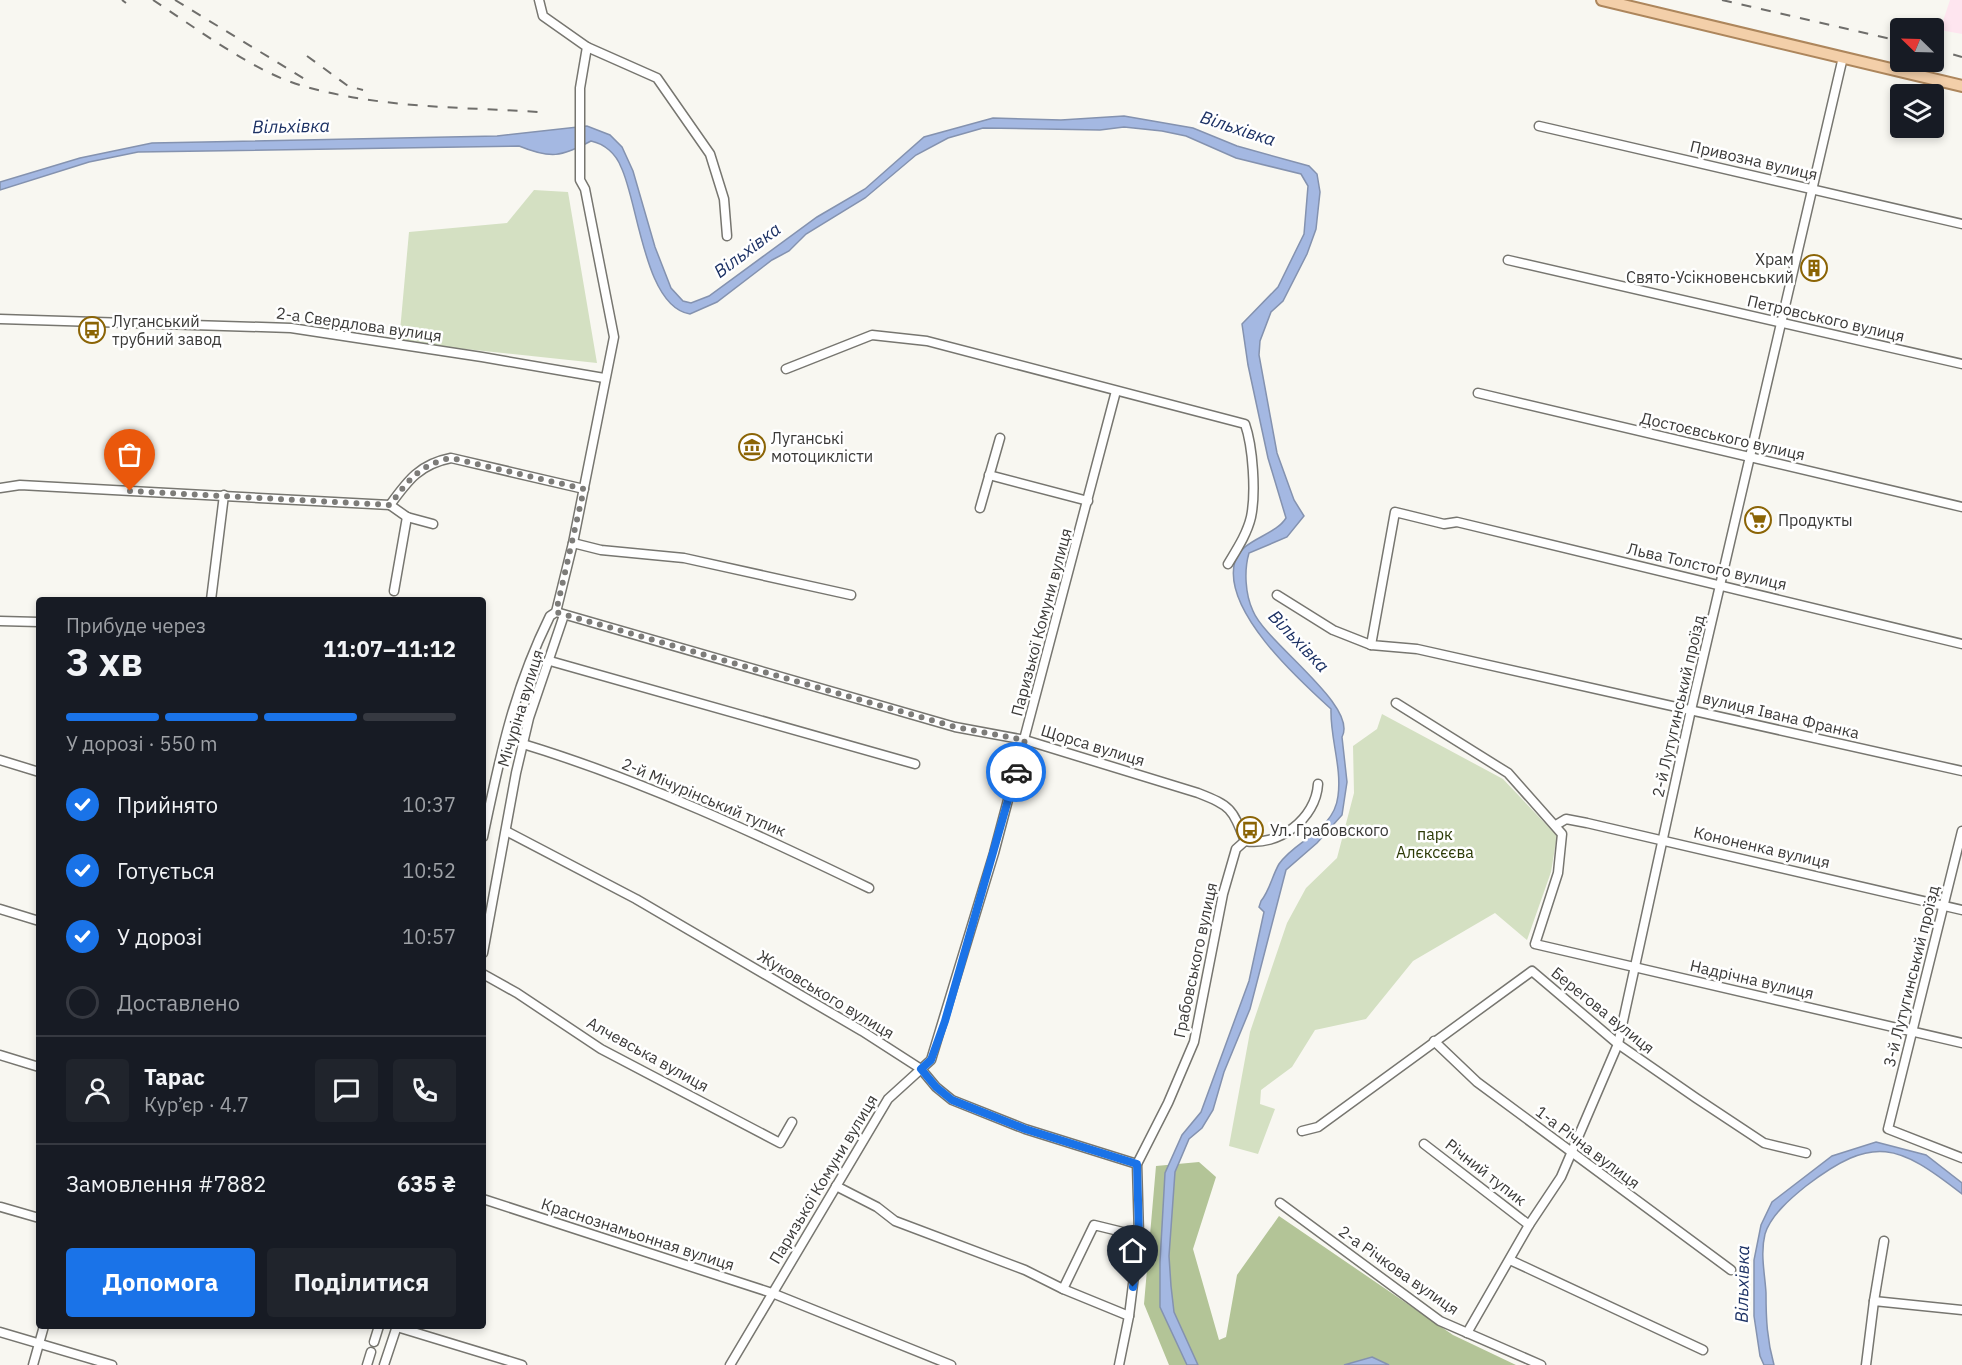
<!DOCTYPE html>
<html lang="uk">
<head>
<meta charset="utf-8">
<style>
  body { margin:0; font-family:"IBM Plex Sans",sans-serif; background:#20242c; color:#f1f3f6; height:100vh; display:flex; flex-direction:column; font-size:22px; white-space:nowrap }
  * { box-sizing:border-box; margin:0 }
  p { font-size:20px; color:#9ea1a6 }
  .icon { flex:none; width:33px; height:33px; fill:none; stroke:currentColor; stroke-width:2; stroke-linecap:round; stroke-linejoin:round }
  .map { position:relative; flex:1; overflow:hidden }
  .details { position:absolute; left:36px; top:597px; width:450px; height:732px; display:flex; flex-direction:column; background:#171b24; border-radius:6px; box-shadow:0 3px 9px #0003 }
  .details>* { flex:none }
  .needle { width:39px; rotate:293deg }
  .controls { position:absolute; left:1890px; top:18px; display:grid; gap:12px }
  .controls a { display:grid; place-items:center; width:54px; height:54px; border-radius:6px; background:#171b24; box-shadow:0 3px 9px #0003; font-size:30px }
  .pin { position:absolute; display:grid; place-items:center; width:51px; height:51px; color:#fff; margin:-62px -26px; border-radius:50% 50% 50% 0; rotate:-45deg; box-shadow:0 0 6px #0007 }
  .pin .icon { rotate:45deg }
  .courier { position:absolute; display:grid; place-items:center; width:60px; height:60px; margin:-30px; border:4px solid #1a73e8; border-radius:50%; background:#fff; color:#222; box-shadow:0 2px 8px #0007 }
  .head em { font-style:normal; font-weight:700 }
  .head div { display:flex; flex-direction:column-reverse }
  .head { display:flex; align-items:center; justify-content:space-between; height:102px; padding:0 30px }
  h1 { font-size:39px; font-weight:700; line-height:45px }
  .bar { display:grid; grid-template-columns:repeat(4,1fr); gap:9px 6px; align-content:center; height:72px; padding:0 30px }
  .bar i { height:8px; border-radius:4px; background:#363941 }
  .bar .selected { background:#1a73e8 }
  .bar p { grid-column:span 4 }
  .line { display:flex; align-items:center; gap:15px; padding:0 30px; border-top:2px solid #363941 }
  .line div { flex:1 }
  .round { display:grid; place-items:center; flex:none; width:63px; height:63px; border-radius:6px; background:#20242c }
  ol { padding:0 30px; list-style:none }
  li { display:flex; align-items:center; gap:18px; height:66px }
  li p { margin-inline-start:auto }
  li .icon { padding:6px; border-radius:50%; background:#1a73e8; color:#fff; stroke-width:4 }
  li:last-child { color:#9ea1a6 }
  li i { width:33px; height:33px; border:3px solid #363941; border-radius:50% }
  .button { display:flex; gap:12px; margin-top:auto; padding:12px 30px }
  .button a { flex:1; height:69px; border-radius:6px; background:#1a73e8; color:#fff; font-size:24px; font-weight:700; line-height:69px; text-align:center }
  .button a+a { background:#20242c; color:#f1f3f6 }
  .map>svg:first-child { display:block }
  .commercial { fill:#fee5ef }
  .green { fill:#d4e0c2 }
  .forest { fill:#b3c497 }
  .water { fill:#a4b8e2; stroke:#8492af; stroke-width:1.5 }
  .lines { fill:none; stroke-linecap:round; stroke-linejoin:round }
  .minor-casing { stroke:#777670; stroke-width:11 }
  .major-casing { stroke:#ad865c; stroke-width:14 }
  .minor { stroke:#fff; stroke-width:8 }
  .major { stroke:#f3cfa9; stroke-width:10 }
  .rail { stroke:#6f6e6b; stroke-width:2; stroke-dasharray:10 10; stroke-linecap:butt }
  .done { stroke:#7d7c79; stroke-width:6; stroke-dasharray:0 10.8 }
  .route { stroke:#1a73e8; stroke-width:8 }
  .labels { text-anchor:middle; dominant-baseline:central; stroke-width:5; stroke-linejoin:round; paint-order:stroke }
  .street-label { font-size:16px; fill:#3b3a38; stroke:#fff }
  .poi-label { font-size:16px; fill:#3b3a38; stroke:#fff; text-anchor:start }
  .park-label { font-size:16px; fill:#2c3a06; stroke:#fff }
  .water-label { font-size:18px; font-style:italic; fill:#1d3265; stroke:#fff }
</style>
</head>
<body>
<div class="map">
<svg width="1962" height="1365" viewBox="0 0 1962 1365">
  <rect width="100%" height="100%" fill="#f8f7f1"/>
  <path class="commercial" d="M1950,0H1962V34L1940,30Z"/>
  <g class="green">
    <path d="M534,190L568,192L597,363L399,342L409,232L507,223Z"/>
    <path d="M1382,714L1503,779L1557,836L1551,872L1527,940L1495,913L1413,961L1366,1019L1315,1030L1292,1067L1261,1090L1260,1104L1275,1109L1258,1154L1229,1146L1250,1032L1287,923L1306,888L1337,858L1354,793L1353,746L1377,729Z"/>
  </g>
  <path class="forest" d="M1199,1162L1216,1177L1193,1249L1219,1340L1226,1337L1237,1275L1279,1216L1453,1335L1516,1365H1169L1144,1304L1156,1166Z"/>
  <g class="water">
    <path d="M1124,116L1193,128L1237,146L1309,166L1317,174L1320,192L1316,229L1307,254L1283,301L1271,312L1260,341L1259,355L1277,453L1294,500L1304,516L1287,537L1249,553C1244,570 1245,594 1253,611C1266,643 1359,706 1342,737L1347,782L1342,815L1317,843L1286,870L1250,1009L1224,1072L1213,1110L1202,1128L1189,1139L1175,1172L1169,1256L1171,1286L1174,1312L1198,1365H1187L1160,1307V1262L1165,1173L1182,1135L1201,1112L1249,981L1264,912L1259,907L1261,901C1270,890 1272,876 1279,864C1295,840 1334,831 1338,796C1342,767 1330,738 1331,709C1299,680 1221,610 1235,561C1242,539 1275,536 1286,518L1268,458L1248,365L1242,324L1278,287L1304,234L1308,186L1301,174L1236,158L1186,136L1162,131L1124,127L1100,130L983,128L948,138L916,155L865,198L806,234L789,251L772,260L717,302L690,314C644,307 638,201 621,167C616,154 605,144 591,141C561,157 551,159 519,146L138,152L89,162L0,190V182L80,158L152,143L497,136L587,126L610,135L622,147L633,171L655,247L671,288L683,301L691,303L709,296L817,217L865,189L924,137L993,118L1061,120Z"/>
    <path d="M1876,1142L1926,1155L1962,1183V1194C1898,1144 1874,1134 1806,1186C1791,1198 1771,1215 1765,1234C1760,1254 1765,1274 1766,1293C1766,1319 1767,1340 1774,1365H1764L1760,1356L1754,1316V1260L1761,1225L1772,1202L1832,1156Z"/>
    <path d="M1372,1357L1389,1365H1344Z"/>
  </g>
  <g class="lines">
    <defs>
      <g id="minor">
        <path d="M587,47L657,78L710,154L724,199L727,236"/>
        <path d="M1539,126L1962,224"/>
        <path d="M1508,260L1962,364"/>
        <path d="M0,319L291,328L482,357L604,378"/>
        <path d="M786,369L872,335L927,341L1245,424C1253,447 1256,493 1251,517C1247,534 1237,549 1228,564"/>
        <path d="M1478,393L1962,507"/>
        <path d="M989,475L1088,501"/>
        <path d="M0,488L20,485L390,505C408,480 420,464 451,458L584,489"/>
        <path d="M390,505L407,517L433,524"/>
        <path d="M980,508L1000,438"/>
        <path d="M573,543L601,550L684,558L851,595"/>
        <path d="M394,591L407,517"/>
        <path d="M1277,595L1333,630L1371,645"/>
        <path d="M211,600L224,495"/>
        <path d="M556,612L955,727L1025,740L1198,793C1231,806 1232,808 1245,841C1278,847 1316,819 1318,784"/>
        <path d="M0,621L39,622"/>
        <path d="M1962,644L1457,522L1444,524L1395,512L1371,645L1417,649L1962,771"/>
        <path d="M550,661L915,764"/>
        <path d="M1396,703L1508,773L1562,834L1558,873L1535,944L1962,1043"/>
        <path d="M523,744C642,780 757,834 869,888"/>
        <path d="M0,760L39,772"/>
        <path d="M1556,825L1566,819L1587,823L1962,910"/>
        <path d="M506,831L636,899L862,1031L921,1069L936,1087L952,1100L1025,1129L1137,1164"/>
        <path d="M1962,831L1888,1129L1962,1158"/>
        <path d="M483,837C500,756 513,691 550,616L556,612L573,543L614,337L585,189L580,180V88L587,47L543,16L539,0"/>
        <path d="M0,909L39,921"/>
        <path d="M483,953L516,773L529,718L564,615"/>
        <path d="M483,974L517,993L601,1049L780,1143L792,1122"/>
        <path d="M1434,1041L1477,1082L1731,1270"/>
        <path d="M0,1055L39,1067"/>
        <path d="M1302,1131L1318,1127L1532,971L1618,1044L1696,1098L1764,1143L1806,1153"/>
        <path d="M1424,1144L1529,1225"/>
        <path d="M836,1186L877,1207L895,1221L1025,1270L1063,1289L1129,1316"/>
        <path d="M483,1199L772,1293L951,1365"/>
        <path d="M1280,1203L1440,1321L1541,1365"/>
        <path d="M1,1207L39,1218"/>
        <path d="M1510,1260L1703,1350"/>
        <path d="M1063,1289L1094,1225L1139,1236"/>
        <path d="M1874,1301L1884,1241"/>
        <path d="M397,1327L522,1365"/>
        <path d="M0,1332L112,1365"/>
        <path d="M1467,1333L1529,1225L1561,1177L1618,1044L1691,710L1843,57"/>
        <path d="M374,1342L379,1326"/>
        <path d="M33,1365L44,1326"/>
        <path d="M367,1365L371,1352"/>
        <path d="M384,1365L397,1326"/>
        <path d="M730,1365L888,1099L931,1060L994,853L1116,391"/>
        <path d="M1119,1365L1129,1316L1139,1236L1137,1164L1168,1103L1194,1042L1223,894L1236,849L1245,841"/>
        <path d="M1866,1365L1874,1301L1962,1310"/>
      </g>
      <path id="major" d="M1602,0L1962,86"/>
    </defs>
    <use href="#minor" class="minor-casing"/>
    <use href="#major" class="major-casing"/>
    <use href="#minor" class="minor"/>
    <use href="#major" class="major"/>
    <g class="rail">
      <path d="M122,0L126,3"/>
      <path d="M153,0C196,28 254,72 303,86C379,108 459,107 538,112"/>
      <path d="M175,0L308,81"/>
      <path d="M1722,0L1900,41"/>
      <path d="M1934,49L1962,57"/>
      <path d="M307,56L348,86L363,90"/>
    </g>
  </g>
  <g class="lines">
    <path class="done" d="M130,491L390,505C408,480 421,464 451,458L584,489L556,612L955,727L1025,740L1016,772"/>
    <path class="route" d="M1016,772L945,1021L931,1060L921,1069L936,1087L952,1100L1025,1129L1137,1164L1139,1236L1133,1287"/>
  </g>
  <defs>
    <symbol id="building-ring" viewBox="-11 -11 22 22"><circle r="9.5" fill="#fff" stroke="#8b6405" stroke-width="1.5"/><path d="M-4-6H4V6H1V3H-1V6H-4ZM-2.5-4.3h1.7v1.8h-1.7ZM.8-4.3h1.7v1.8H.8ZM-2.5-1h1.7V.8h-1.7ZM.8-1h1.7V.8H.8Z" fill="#8b6405"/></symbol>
    <symbol id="bus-ring" viewBox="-11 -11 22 22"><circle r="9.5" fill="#fff" stroke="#8b6405" stroke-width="1.5"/><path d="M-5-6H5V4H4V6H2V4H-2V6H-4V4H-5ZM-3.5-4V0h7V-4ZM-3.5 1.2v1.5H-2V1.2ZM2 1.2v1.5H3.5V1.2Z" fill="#8b6405"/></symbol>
    <symbol id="museum-ring" viewBox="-11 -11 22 22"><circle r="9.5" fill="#fff" stroke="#8b6405" stroke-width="1.5"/><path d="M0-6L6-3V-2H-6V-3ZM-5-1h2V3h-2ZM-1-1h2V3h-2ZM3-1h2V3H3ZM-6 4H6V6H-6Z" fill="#8b6405"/></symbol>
    <symbol id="supermarket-ring" viewBox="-11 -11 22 22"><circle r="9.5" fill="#fff" stroke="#8b6405" stroke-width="1.5"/><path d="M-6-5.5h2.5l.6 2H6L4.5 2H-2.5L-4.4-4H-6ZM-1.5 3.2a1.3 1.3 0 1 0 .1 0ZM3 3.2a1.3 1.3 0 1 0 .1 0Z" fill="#8b6405"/></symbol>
  </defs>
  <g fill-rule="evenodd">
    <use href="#building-ring" x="1799" y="253" width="30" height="30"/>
    <use href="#bus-ring" x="77" y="315" width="30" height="30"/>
    <use href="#museum-ring" x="737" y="432" width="30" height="30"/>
    <use href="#supermarket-ring" x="1743" y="505" width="30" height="30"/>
    <use href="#bus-ring" x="1235" y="815" width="30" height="30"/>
  </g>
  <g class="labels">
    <g class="street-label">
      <text transform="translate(1754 160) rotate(13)">Привозна вулиця</text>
      <text transform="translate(1826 318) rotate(13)">Петровського вулиця</text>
      <text transform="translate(359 324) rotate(8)">2-а Свердлова вулиця</text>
      <text transform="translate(1723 436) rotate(13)">Достоєвського вулиця</text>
      <text transform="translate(1707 566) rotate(13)">Льва Толстого вулиця</text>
      <text transform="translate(1041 622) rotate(-75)">Паризької Комуни вулиця</text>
      <text transform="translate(1678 706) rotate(-77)">2-й Лутугинський проїзд</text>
      <text transform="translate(520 708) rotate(-73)">Мічуріна вулиця</text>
      <text transform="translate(1781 715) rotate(13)">вулиця Івана Франка</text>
      <text transform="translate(1093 745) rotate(17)">Щорса вулиця</text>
      <text transform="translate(704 797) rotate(23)">2-й Мічурінський тупик</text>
      <text transform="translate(1762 847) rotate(13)">Кононенка вулиця</text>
      <text transform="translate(1195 960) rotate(-78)">Грабовського вулиця</text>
      <text transform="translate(1911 976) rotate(-76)">3-й Лутугинський проїзд</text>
      <text transform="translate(1752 979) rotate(13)">Надрічна вулиця</text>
      <text transform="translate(826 994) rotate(31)">Жуковського вулиця</text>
      <text transform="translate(1603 1010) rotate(39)">Берегова вулиця</text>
      <text transform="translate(648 1054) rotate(29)">Алчевська вулиця</text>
      <text transform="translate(1588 1147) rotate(37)">1-а Річна вулиця</text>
      <text transform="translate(1486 1172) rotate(38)">Річний тупик</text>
      <text transform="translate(823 1179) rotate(-59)">Паризької Комуни вулиця</text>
      <text transform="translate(638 1234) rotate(18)">Краснознамьонная вулиця</text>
      <text transform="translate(1399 1270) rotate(35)">2-а Річкова вулиця</text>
    </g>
    <g class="poi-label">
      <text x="1794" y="259" text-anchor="end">Храм<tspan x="1794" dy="18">Свято-Усікновенський</tspan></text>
      <text x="112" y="321">Луганський<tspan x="112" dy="18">трубний завод</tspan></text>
      <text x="771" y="438">Луганські<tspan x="771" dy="18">мотоциклісти</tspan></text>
      <text x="1778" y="520">Продукты</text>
      <text x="1270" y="830">Ул. Грабовского</text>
    </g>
    <g class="park-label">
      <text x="1435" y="834">парк<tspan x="1435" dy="18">Алєксєєва</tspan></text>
    </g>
    <g class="water-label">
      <text transform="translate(291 126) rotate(-1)">Вільхівка</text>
      <text transform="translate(1238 128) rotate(18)">Вільхівка</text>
      <text transform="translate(747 250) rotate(-37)">Вільхівка</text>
      <text transform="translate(1299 641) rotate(46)">Вільхівка</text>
      <text transform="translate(1742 1284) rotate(-89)">Вільхівка</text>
    </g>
  </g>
</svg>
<div class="controls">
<a><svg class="needle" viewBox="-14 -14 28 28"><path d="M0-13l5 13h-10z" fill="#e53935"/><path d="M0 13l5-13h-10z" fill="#9ea1a6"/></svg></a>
<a><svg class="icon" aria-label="layers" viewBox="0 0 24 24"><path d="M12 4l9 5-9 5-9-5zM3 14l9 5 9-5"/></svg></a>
</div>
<div class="pin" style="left:130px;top:491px;background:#ea580c"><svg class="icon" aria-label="bag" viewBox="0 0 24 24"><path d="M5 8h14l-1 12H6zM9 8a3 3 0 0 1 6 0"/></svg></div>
<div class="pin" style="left:1133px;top:1287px;background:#1f2937"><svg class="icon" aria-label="home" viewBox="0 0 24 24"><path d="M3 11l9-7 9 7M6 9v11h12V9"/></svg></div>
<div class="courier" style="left:1016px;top:772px"><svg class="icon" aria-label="car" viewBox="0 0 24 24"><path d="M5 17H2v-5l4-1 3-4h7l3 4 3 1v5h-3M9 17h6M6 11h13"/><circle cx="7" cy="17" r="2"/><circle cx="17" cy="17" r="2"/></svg></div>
<section class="details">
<div class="head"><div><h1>3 хв</h1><p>Прибуде через</p></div><em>11:07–11:12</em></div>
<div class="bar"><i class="selected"></i><i class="selected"></i><i class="selected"></i><i></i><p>У дорозі · 550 m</p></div>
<ol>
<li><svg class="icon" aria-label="check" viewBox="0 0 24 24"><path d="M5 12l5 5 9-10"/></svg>Прийнято<p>10:37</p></li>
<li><svg class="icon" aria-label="check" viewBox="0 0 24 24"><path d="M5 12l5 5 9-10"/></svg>Готується<p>10:52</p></li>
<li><svg class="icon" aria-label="check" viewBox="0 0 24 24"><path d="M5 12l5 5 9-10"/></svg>У дорозі<p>10:57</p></li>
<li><i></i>Доставлено</li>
</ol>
<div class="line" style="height:108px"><a class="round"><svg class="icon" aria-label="person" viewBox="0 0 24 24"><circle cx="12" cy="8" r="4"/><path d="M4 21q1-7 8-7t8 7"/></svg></a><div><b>Тарас</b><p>Кур’єр · 4.7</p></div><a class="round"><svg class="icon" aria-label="chat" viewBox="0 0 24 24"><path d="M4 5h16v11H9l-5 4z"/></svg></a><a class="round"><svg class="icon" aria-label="phone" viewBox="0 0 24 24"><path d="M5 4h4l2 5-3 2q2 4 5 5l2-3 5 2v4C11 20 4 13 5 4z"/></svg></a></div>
<div class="line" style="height:78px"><div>Замовлення #7882</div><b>635 ₴</b></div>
<div class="button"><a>Допомога</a><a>Поділитися</a></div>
</section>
</div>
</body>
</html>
